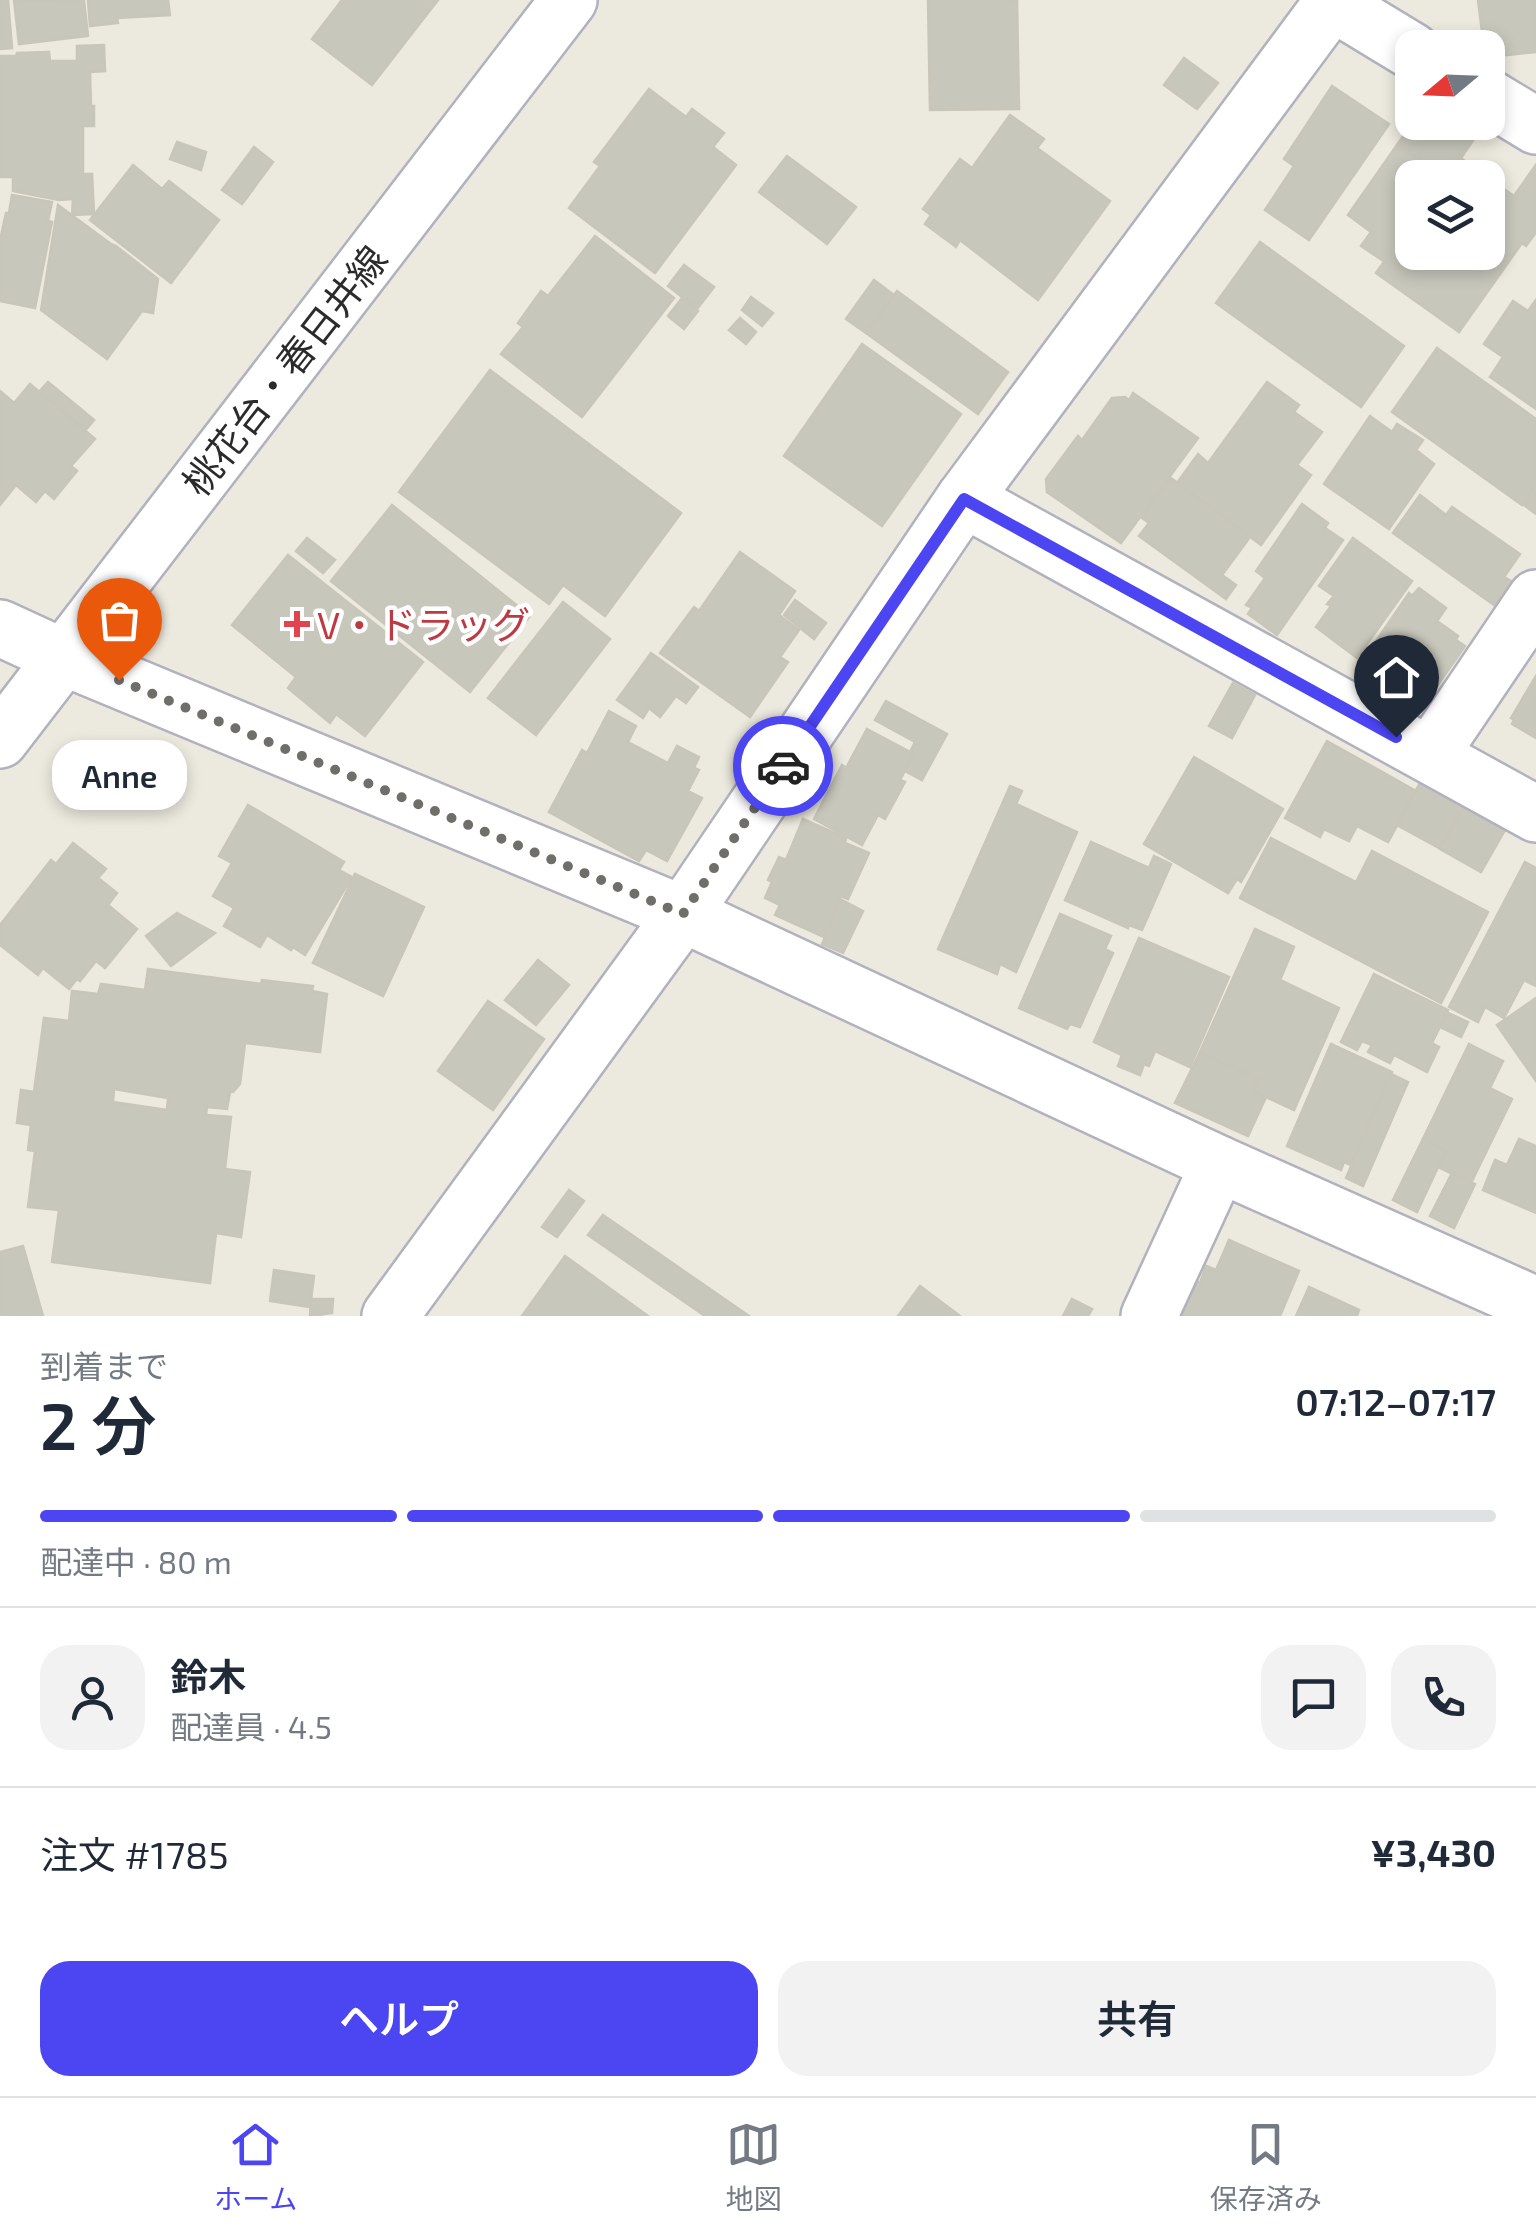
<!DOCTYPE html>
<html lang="ja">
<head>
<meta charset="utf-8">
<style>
  body { margin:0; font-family:"Exo 2","Noto Sans JP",sans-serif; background:#f2f2f3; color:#1f2937; height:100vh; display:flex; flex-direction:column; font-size:38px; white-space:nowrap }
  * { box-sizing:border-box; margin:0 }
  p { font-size:32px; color:#747a83 }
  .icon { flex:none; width:55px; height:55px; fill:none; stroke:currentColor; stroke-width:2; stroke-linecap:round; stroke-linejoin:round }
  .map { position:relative; height:1316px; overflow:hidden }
  .side { display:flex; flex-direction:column; background:#fff; flex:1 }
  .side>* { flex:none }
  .needle { width:65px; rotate:251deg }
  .buttons { position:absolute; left:1395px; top:30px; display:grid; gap:20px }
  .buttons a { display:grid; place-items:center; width:110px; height:110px; border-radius:20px; background:#fff; box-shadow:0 5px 15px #0003; font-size:50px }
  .pin { position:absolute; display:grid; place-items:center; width:85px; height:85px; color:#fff; margin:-102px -42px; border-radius:50% 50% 50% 0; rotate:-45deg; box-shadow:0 0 10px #0007 }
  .pin .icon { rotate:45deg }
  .courier { position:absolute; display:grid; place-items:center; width:100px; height:100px; margin:-50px; border:8px solid #4b45f2; border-radius:50%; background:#fff; color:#222; box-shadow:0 2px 12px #0007 }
  .bubble { position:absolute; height:70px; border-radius:30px; background:#fff; box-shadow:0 5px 15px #0003; font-size:32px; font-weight:600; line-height:70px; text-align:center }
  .headline em { font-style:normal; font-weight:600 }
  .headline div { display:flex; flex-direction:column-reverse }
  .headline { display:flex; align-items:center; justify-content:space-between; height:170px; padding:0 40px }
  h1 { font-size:65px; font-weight:600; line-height:75px }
  .bar { display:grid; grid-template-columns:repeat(4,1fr); gap:15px 10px; align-content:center; height:120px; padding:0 40px }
  .bar i { height:12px; border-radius:8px; background:#e0e1e3 }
  .bar .on { background:#4b45f2 }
  .bar p { grid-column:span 4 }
  .line { display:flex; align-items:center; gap:25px; padding:0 40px; border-top:2px solid #e0e1e3 }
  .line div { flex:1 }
  .round { display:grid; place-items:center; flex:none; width:105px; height:105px; border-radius:30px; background:#f2f2f3 }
  .primary-button { display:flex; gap:20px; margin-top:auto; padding:20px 40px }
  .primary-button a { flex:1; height:115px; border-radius:30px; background:#4b45f2; color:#fff; font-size:40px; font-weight:600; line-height:115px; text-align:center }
  .primary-button a+a { background:#f2f2f3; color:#1f2937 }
  .tab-bar { display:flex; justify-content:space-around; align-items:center; height:140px; border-top:2px solid #e0e1e3; background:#fff; font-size:28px; color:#747a83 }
  .tab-bar a { display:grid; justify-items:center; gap:5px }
  .tab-bar .on { color:#4b45f2 }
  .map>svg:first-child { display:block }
  .building { fill:#c8c7bc; stroke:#c8c6b8; stroke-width:2.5; fill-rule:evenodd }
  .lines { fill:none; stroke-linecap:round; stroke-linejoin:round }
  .minor-casing { stroke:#b2b1be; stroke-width:60 }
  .tertiary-casing { stroke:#b2b1be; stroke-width:60 }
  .minor { stroke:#fff; stroke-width:55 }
  .tertiary { stroke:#fff; stroke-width:55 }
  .done { stroke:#6f6e6a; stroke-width:10; stroke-dasharray:0 18 }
  .route { stroke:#4b45f2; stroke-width:12 }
  .health-dot { fill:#e0444e; stroke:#fff; stroke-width:4 }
  .labels { text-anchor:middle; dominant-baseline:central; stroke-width:9; stroke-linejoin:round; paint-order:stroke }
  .street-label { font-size:38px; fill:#2b2b2b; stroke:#fff }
  .health-label { font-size:38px; fill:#be3a42; stroke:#fff; text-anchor:start }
</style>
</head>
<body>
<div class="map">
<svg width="1536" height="1316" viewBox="0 0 1536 1316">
  <rect width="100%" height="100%" fill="#ece9de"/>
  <g class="building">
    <path d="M0,0H8L12,48L0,49Z"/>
    <path d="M14,0L84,1L88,36L19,44Z"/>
    <path d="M88,0H168L170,15L117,18L118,23L90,26Z"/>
    <path d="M342,0H438L372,85L312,39Z"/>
    <path d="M928,0H1017L1019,109L930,110Z"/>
    <path d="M1478,0H1536V52L1488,57V48H1484Z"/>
    <path d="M104,45L105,71L90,72L91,106H94V126H83V174H92L94,214L72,215L73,199L59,200L13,191V177H0V56H16L17,53L49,52L50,61H77V46Z"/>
    <path d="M1184,58L1218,83L1197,109L1164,85Z"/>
    <path d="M1332,86L1389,124L1309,240L1265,210L1294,166L1284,159Z"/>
    <path d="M649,89L686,117L692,109L724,133L713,147L736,165L655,273L569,208L600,166L594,162Z"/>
    <path d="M1010,115L1044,139L1037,148L1110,201L1038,300L960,240L956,247L925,224L931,215L923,209L960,159L972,168Z"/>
    <path d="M1413,122H1437L1453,134L1463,122L1478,133L1461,158L1458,157L1443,177L1397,145Z"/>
    <path d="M177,142L206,152L201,170L170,159Z"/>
    <path d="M1397,145L1443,177L1412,178V222L1385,262L1361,246L1371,232L1348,215Z"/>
    <path d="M254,147L273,162L242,204L222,190Z"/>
    <path d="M787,156L856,207L827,244L759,192Z"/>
    <path d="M1458,157L1461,158L1487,178H1443Z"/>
    <path d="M133,165L162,189L169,181L219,220L171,283L90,220Z"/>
    <path d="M1535,166L1536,232L1526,246L1522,243L1459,332L1376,273L1412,222V252H1488V178L1514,196Z"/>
    <path d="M12,195L52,202L48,221L52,222L35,308L0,301V241L6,213H9Z"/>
    <path d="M58,205L111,244L116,246L158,279L153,313L142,311L107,359L41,310Z"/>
    <path d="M595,236L674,298L582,417L501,354L523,327L518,323L541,291L548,296Z"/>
    <path d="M1260,242L1404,346L1361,407L1216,303Z"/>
    <path d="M684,265L714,287L697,309L668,286Z"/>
    <path d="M874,280L894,295L866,333L846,319Z"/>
    <path d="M897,291L1008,372L978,414L866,333Z"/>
    <path d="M751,297L773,313L762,326L742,310Z"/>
    <path d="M682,298L698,311L684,329L668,316Z"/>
    <path d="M1536,300V409L1490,377L1503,357L1484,344L1513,301L1528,311Z"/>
    <path d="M740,318L756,332L746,344L729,330Z"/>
    <path d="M862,344L961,414L882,526L784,456Z"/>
    <path d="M1437,348L1536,419V485L1522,505L1392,412Z"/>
    <path d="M490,370L681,513L605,616L563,585L549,604L399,492Z"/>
    <path d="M48,382L94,420L85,431L39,392Z"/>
    <path d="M1267,382L1299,405L1294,412L1322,432L1297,465L1311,475L1261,545L1177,483L1198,454L1208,463Z"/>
    <path d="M30,384L95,439L71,466L77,471L54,499L45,491L36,502L16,485L0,505V391L14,403Z"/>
    <path d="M1133,393L1198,438L1121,543L1047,492L1046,479L1078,436L1082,440L1112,398L1125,397L1129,400Z"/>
    <path d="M1370,416L1392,432L1397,424L1423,440L1416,450L1434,464L1389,529L1324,484Z"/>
    <path d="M1171,478L1250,537L1222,575L1236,585L1226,599L1139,536L1149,523L1142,518Z"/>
    <path d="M1536,489V514L1524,505Z"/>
    <path d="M1420,495L1446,515L1452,507L1520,554L1504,577L1511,581L1494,605L1393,533Z"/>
    <path d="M1302,504L1328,523L1325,528L1343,540L1277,635L1248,614L1252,608L1246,605L1265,578L1256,571Z"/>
    <path d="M392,505L530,616L470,692L331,581Z"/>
    <path d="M307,538L335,560L323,573L296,551Z"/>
    <path d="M1353,538L1412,581L1357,658L1316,627L1331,606L1327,604L1334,596L1319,586Z"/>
    <path d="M740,552L795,591L779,615L799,630L780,657L788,662L750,717L660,653L694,607L699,611Z"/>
    <path d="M288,555L423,662L365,736L336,714L330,723L288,688L296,677L232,625Z"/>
    <path d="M1419,588L1446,608L1437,621L1458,636L1456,640L1465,646L1435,689L1426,681L1413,698L1407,694L1402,701L1357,669L1409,593L1412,596Z"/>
    <path d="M795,600L826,623L814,639L784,615Z"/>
    <path d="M563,602L610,639L536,735L488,698Z"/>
    <path d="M651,653L698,687L686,703L676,696L660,717L649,708L643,718L617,700Z"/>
    <path d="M1536,676V738L1512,724L1514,720L1511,718Z"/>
    <path d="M1233,683L1255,695L1232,738L1209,726Z"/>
    <path d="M886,701L947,734L922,780L905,771L914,754L910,752L915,742L875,720Z"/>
    <path d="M609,711L636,726L628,742L668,763L677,746L699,757L694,768L699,770L688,791L702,798L667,861L646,850L639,861L549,812L582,750L587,753Z"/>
    <path d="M867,729L914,754L900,780L905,782L885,819L878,815L862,845L814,819L842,765L846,768Z"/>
    <path d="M1327,741L1416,791L1388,842L1357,826L1349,841L1324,829L1320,837L1285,818Z"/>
    <path d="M1194,757L1283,809L1241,882L1237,879L1228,893L1144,844Z"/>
    <path d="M1420,783L1462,805L1439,848L1397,825Z"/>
    <path d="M1010,786L1022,791L1016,804L1077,832L1016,972L1000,964L997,974L938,949Z"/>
    <path d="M248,805L344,862L339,870L352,877L305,955L293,947L291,950L267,935L260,947L224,926L234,908L213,896L232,863L219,856Z"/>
    <path d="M1464,806L1505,830L1481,872L1440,849Z"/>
    <path d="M803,819L846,838L845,843L869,853L848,899L841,896L824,937L775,915L780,905L765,898L772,882L768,880L779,857L786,860Z"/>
    <path d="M1271,838L1356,882L1372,851L1488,912L1441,1003L1240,898Z"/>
    <path d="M1091,842L1149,868L1154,856L1171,864L1142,930L1129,925L1128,928L1065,900Z"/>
    <path d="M73,843L106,869L98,878L117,893L108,905L137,929L105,968L96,961L80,981L77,979L69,989L43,968L38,975L0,945V925L51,860L56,864Z"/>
    <path d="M1525,862L1536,868V986L1524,980L1504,1018L1485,1007L1478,1022L1449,1007Z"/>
    <path d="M355,874L424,907L383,996L313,963Z"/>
    <path d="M842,900L863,911L843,953L822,944Z"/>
    <path d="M177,913L215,933L171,966L146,936Z"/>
    <path d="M1060,914L1111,936L1105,949L1113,953L1080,1027L1070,1024L1067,1029L1019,1008Z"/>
    <path d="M1255,929L1294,947L1280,980L1339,1008L1294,1110L1253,1091L1259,1079L1200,1052Z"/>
    <path d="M1139,938L1229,977L1190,1067L1155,1051L1149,1066L1144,1064L1140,1075L1118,1066L1122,1055L1094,1042Z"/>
    <path d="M538,960L569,985L536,1025L505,1000Z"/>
    <path d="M148,969L261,984L262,980L313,986L312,991L327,994L320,1052L245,1043L240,1084L233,1092H230L227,1109L207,1107L206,1115L231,1117L225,1169L250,1172L241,1237L216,1233L210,1283L52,1262L59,1210L28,1207L35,1151L28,1150L31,1125L17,1123L21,1090L34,1092L44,1018L69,1021L72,991L98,994L101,984L145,990ZM114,1089L168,1098L167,1110L113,1102Z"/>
    <path d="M1374,974L1448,1010L1432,1043L1439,1047L1427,1072L1394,1055L1390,1063L1368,1052L1372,1045L1362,1041L1357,1050L1341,1042Z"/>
    <path d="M1536,998V1081L1497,1025Z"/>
    <path d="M488,1001L544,1039L493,1110L438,1071Z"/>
    <path d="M1448,1013L1468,1022L1461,1037L1440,1027Z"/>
    <path d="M1331,1044L1392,1072L1351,1165L1344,1162L1341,1170L1287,1146Z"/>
    <path d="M1469,1044L1503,1061L1490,1088L1512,1099L1471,1183L1438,1167L1446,1150L1423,1139Z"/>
    <path d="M1200,1052L1259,1079L1253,1091L1266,1097L1248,1136L1175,1103Z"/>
    <path d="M1391,1074L1408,1082L1363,1186L1346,1178Z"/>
    <path d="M1423,1139L1446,1150L1417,1212L1393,1200Z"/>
    <path d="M1519,1139L1536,1146V1213L1483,1190L1495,1160L1507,1165Z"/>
    <path d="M1452,1173L1475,1184L1454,1228L1430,1216Z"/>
    <path d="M569,1190L584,1201L557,1237L542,1227Z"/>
    <path d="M603,1215L749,1316H705L588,1235Z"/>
    <path d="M1229,1240L1299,1271L1280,1316H1166L1186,1277L1200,1283L1206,1266L1216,1270Z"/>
    <path d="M23,1246L43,1316H0V1252Z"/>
    <path d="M565,1256L648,1316H522Z"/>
    <path d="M274,1270L314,1276L310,1307L270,1301Z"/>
    <path d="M920,1286L960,1316H898Z"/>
    <path d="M1309,1287L1359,1310L1357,1316H1296Z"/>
    <path d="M311,1299H333L332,1313L310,1316Z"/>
    <path d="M1072,1299L1092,1309L1088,1316H1063Z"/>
  </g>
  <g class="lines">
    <defs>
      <g id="minor">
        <path d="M1328,0L1412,51"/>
        <path d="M1488,97L1536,126"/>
        <path d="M964,499L1536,814"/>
        <path d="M63,657L683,914L1219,1164L1536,1305"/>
        <path d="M1430,755L1536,598"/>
        <path d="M390,1316L683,914L964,499L1334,0"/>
        <path d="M1149,1316L1219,1164"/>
      </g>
      <g id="tertiary">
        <path d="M0,628L63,657"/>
        <path d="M0,740L569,0"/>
      </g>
    </defs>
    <use href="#minor" class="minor-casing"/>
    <use href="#tertiary" class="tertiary-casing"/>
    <use href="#minor" class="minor"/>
    <use href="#tertiary" class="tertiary"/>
  </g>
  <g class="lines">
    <path class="done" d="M119,680L683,914L783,766"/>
    <path class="route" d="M783,766L964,499L1396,737"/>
  </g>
  <path class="health-dot" d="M292 609h10v10h10v10h-10v10h-10v-10h-10v-10h10z"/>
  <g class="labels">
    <g class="street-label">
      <text transform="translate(284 370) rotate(-52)">桃花台・春日井線</text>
    </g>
    <g class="health-label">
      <text x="317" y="624">V・ドラッグ</text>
    </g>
  </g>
</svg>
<div class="buttons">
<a><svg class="needle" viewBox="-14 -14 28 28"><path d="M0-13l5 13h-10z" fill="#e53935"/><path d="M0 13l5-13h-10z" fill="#747a83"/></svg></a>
<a><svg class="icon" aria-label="layers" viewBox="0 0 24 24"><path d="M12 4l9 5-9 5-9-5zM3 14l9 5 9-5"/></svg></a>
</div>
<div class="pin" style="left:119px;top:680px;background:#ea580c"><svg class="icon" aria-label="bag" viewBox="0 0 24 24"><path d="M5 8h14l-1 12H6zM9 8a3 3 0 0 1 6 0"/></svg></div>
<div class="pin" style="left:1396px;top:737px;background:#1f2937"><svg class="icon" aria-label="home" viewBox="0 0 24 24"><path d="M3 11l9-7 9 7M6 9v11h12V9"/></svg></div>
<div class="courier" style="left:783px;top:766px"><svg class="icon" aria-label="car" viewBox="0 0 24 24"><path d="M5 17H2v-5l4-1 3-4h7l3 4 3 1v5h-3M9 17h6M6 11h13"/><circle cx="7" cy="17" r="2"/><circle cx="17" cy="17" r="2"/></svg></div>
<div class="bubble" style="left:52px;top:740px;width:135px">Anne</div>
</div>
<section class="side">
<div class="headline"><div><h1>2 分</h1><p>到着まで</p></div><em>07:12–07:17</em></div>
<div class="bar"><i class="on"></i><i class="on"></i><i class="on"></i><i></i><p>配達中 · 80 m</p></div>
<div class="line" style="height:180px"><a class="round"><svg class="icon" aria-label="person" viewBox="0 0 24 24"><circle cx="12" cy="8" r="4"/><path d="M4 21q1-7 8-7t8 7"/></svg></a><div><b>鈴木</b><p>配達員 · 4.5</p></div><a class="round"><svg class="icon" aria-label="chat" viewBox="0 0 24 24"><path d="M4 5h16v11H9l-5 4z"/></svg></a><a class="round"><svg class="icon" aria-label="phone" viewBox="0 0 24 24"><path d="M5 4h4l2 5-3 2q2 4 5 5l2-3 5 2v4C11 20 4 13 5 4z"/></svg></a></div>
<div class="line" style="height:130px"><div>注文 #1785</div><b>¥3,430</b></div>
<div class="primary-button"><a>ヘルプ</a><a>共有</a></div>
</section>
<nav class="tab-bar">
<a class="on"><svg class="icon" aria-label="home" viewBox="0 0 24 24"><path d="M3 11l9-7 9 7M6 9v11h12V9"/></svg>ホーム</a>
<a><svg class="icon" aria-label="map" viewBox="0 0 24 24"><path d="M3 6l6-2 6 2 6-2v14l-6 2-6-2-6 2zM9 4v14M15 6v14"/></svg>地図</a>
<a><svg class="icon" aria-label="saved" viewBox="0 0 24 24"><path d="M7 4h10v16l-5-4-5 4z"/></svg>保存済み</a>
</nav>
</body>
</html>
